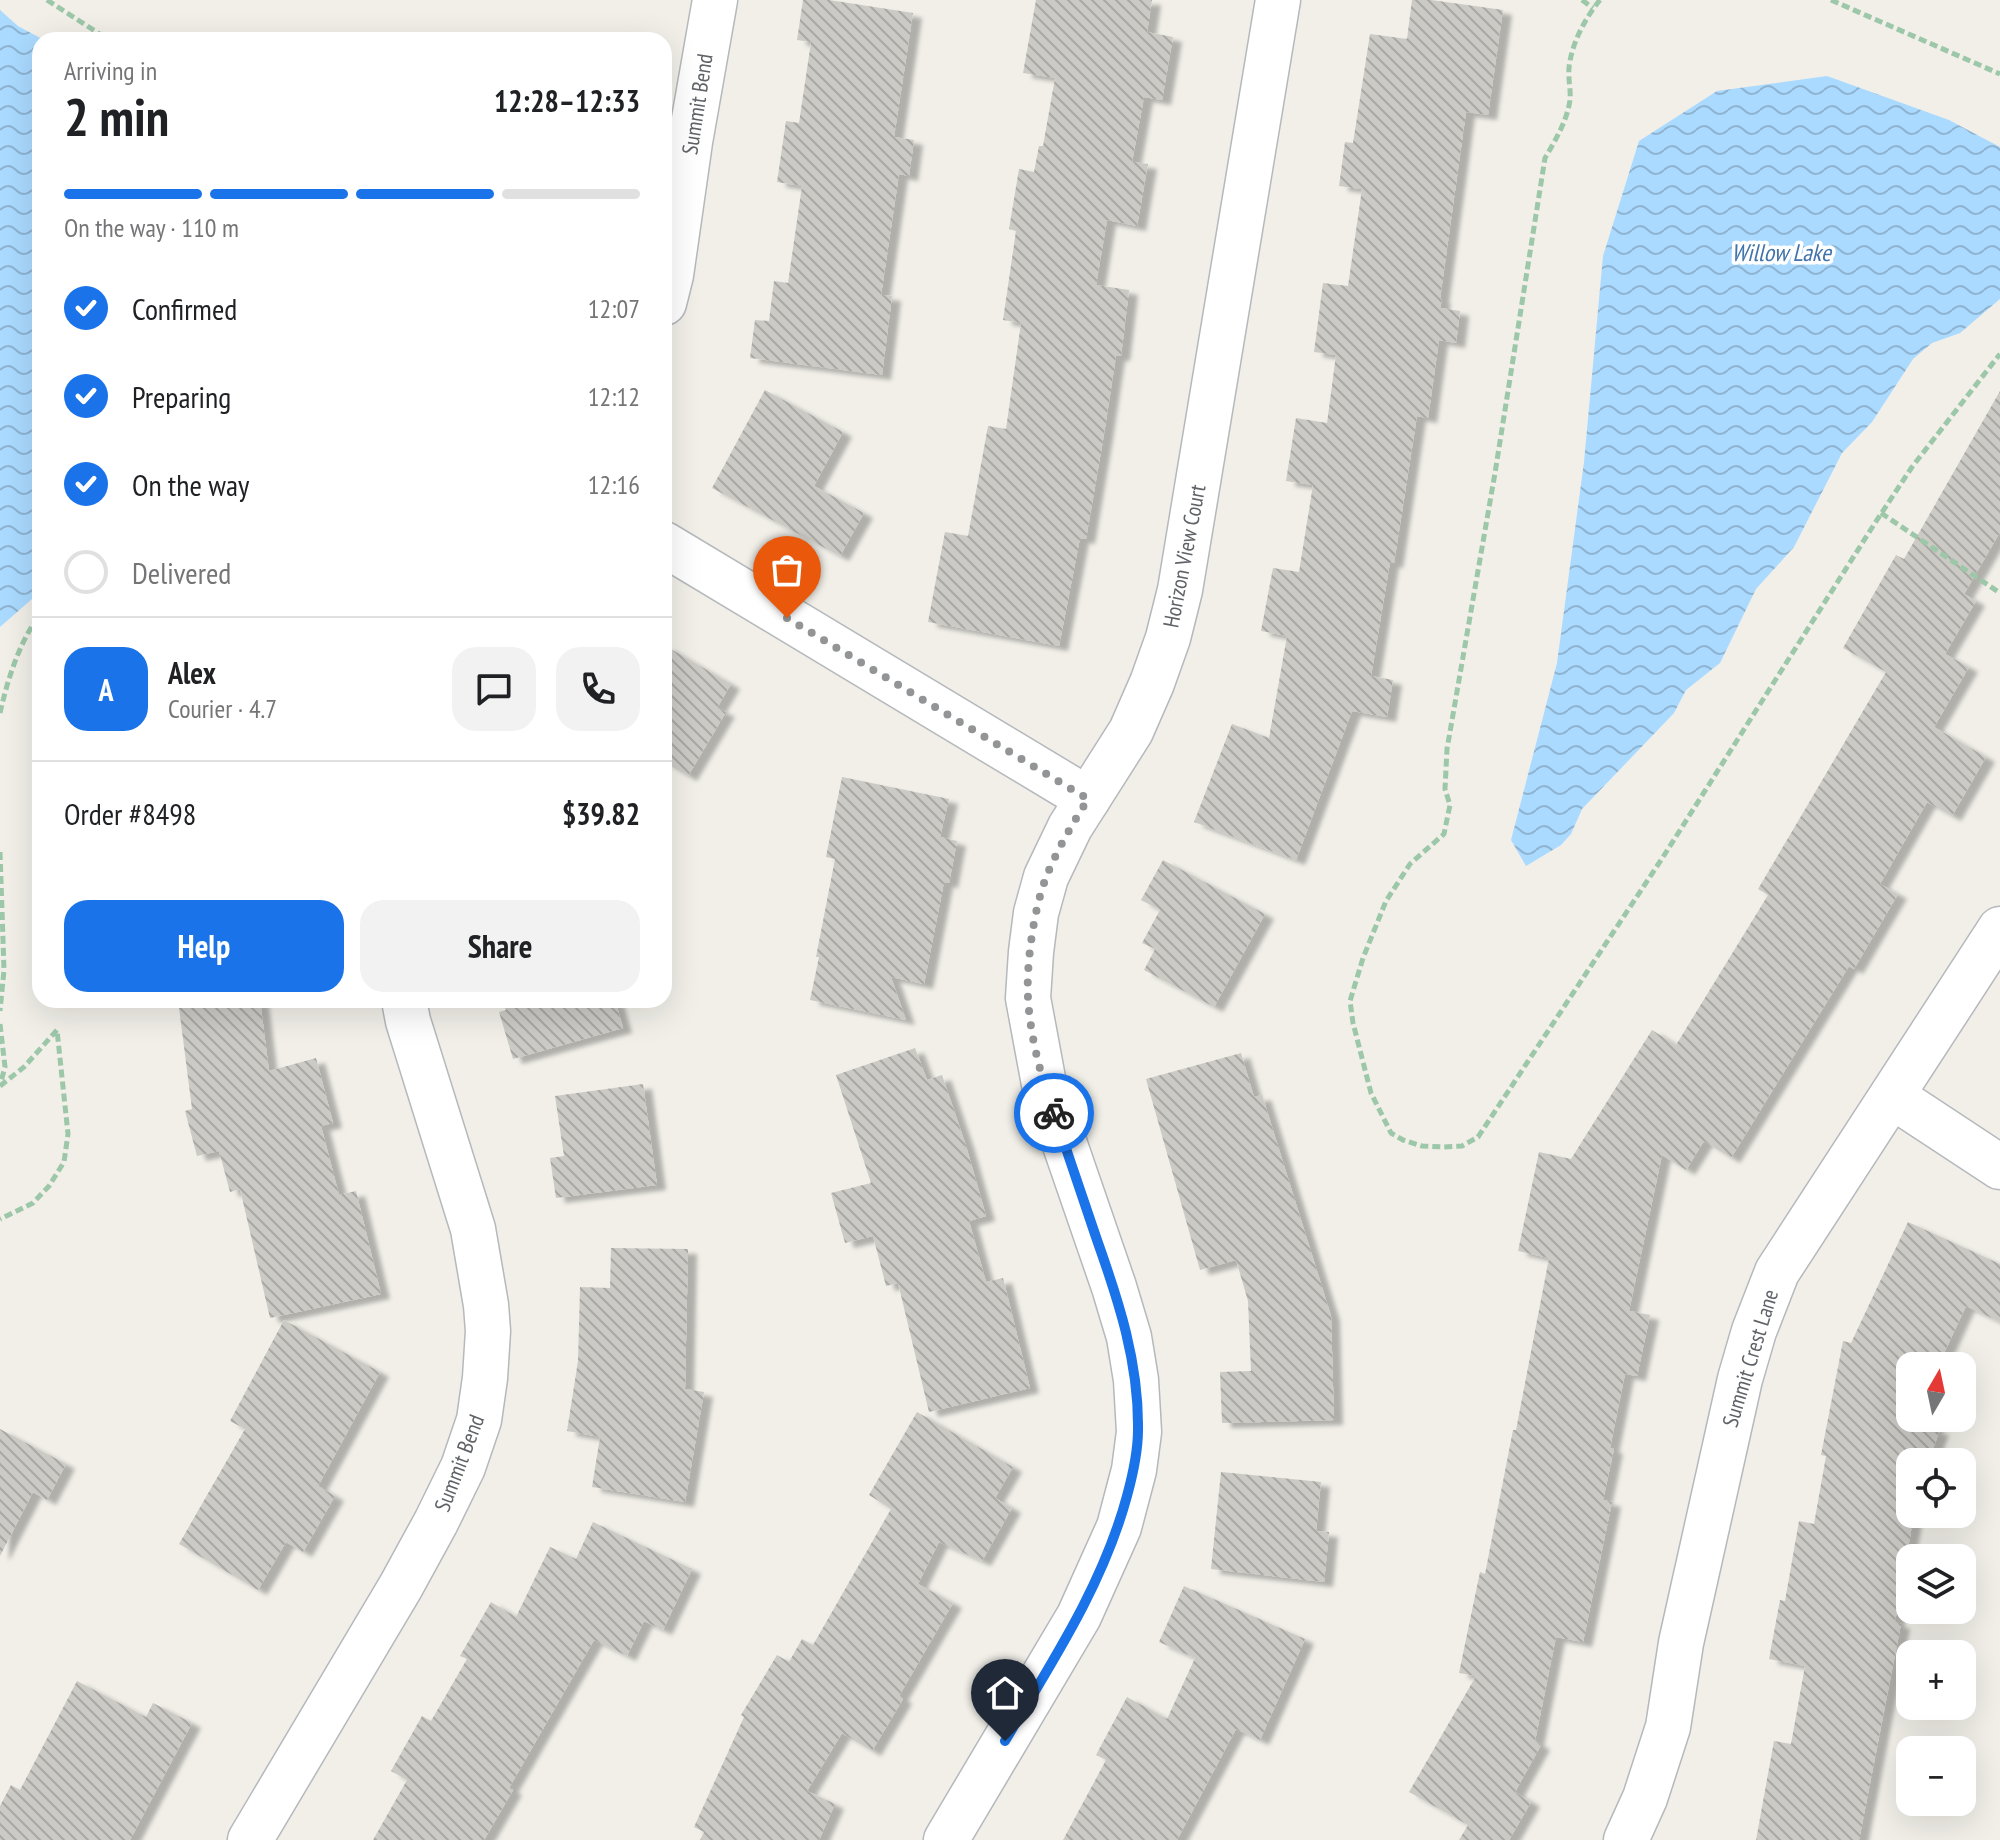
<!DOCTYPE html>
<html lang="en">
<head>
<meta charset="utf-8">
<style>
  body { margin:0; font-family:"PT Sans Narrow",sans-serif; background:#f2f2f2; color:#202124; height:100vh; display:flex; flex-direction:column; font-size:30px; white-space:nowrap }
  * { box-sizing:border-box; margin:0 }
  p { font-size:26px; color:#757577 }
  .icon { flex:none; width:44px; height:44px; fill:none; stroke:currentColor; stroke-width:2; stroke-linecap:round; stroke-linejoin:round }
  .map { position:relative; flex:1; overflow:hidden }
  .side { position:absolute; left:32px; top:32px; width:640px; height:976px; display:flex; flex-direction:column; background:#fff; border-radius:24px; box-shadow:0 8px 32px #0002 }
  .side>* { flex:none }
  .needle { width:52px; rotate:9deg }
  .controls { position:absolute; left:1896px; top:1352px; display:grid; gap:16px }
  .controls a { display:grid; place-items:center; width:80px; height:80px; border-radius:16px; background:#fff; box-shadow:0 8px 32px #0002; font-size:40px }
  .pin { position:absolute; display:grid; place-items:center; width:68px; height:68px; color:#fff; margin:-82px -34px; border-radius:50% 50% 50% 0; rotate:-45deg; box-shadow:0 0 8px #0007 }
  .pin .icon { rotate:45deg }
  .courier { position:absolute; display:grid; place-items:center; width:80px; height:80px; margin:-40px; border:6px solid #1a73e8; border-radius:50%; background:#fff; color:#222; box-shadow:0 2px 10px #0007 }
  .headline em { font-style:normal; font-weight:600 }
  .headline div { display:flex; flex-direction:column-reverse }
  .headline { display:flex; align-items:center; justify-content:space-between; height:136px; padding:0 32px }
  h1 { font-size:52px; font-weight:600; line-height:60px }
  .bar { display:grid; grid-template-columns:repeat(4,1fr); gap:12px 8px; align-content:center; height:96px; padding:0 32px }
  .bar i { height:10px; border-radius:6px; background:#e0e0e0 }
  .bar .selected { background:#1a73e8 }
  .bar p { grid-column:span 4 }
  .line { display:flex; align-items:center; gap:20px; padding:0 32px; border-top:2px solid #e0e0e0 }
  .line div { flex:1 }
  .round { display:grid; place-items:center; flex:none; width:84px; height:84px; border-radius:24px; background:#f2f2f2 }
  ol { padding:0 32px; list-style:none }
  li { display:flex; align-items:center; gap:24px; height:88px }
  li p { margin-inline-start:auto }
  li .icon { padding:8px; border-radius:50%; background:#1a73e8; color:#fff; stroke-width:4 }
  li:last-child { color:#757577 }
  li i { width:44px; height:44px; border:4px solid #e0e0e0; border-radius:50% }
  .action { display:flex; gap:16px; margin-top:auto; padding:16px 32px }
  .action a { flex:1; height:92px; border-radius:24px; background:#1a73e8; color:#fff; font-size:32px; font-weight:600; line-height:92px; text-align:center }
  .action a+a { background:#f2f2f2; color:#202124 }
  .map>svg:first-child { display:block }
  .water { fill:url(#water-waves) }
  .building { fill:url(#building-back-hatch); filter:url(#shadow) }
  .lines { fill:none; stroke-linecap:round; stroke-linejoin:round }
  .street-casing { stroke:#b5b8bc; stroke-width:47 }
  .path { stroke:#9cc7a9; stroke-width:5; stroke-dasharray:8 4; stroke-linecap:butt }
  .street { stroke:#fff; stroke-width:44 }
  .done { stroke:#929495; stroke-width:8; stroke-dasharray:0 14.4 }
  .route { stroke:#1a73e8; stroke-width:10 }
  .labels { text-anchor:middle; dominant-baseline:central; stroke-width:7; stroke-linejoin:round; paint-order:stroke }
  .street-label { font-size:22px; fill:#5f6368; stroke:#fff }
  .water-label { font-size:24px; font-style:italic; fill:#4174aa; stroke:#fff }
</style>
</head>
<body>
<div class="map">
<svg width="2000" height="1840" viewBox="0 0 2000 1840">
  <defs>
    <pattern id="water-waves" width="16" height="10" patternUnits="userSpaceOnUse" patternTransform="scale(2)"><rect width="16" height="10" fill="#aadaff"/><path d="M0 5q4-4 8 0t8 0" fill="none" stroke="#8eb4d2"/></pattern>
    <pattern id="building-back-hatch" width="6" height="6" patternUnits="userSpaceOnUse" patternTransform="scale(2)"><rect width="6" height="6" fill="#cccac5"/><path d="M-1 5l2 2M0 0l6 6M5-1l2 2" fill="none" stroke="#a9a8a4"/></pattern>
    <filter id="shadow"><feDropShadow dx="9" dy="5" stdDeviation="2" flood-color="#0004"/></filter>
  </defs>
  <rect width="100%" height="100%" fill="#f1efe8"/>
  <g class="water">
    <path d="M0,10L18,26L44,40H40V592L0,627Z"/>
    <path d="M1827,76L1949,120L2000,147V299L1960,333L1932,343L1913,359L1872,422L1842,453L1794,547L1756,589L1720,663L1686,690L1674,713L1582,809L1571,834L1561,845L1526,866L1511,840L1557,663L1584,462L1603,256L1639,141L1717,91Z"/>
  </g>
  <g class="building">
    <path d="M803,0H829L913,13L894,137L914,140L909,176L899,174L881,295L892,296L882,375L750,358L755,320L769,321L774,281L788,283L802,186L777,182L786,121L799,123L811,42L797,40Z"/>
    <path d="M1036,0H1152L1147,32L1173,37L1162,100L1144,97L1132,162L1148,164L1137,226L1107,220L1096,285L1129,290L1121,356H1116L1104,434L1086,539L1080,538L1059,646L928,622L945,532L968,536L988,426L1006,429L1021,323L1003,320L1016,231L1009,229L1019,169L1034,172L1039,146H1043L1055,78L1023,73Z"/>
    <path d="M1412,0H1431L1503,10L1488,115L1466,112L1440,299H1442L1440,308L1460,311L1456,343L1439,340L1428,418L1417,416L1394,563L1390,562L1371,676L1393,680L1387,717L1352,711L1296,860L1194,822L1232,724L1269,738L1287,636L1261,631L1273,568L1299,572L1313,485L1286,481L1296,418L1327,423L1336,355L1314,352L1323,283L1348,286L1362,189L1339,186L1345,142L1353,143L1370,34L1407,39Z"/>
    <path d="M765,390L843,432L814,486L864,513L840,556L712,488Z"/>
    <path d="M2000,391V532L1964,594L1976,601L1945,654L1969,667L1934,727L1986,757L1952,816L1927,802L1880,884L1898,894L1854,969L1849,966L1731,1158L1704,1141L1686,1170L1662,1155L1629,1311L1650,1315L1637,1376L1625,1374L1610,1448L1614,1449L1603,1500L1612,1502L1583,1642L1556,1637L1535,1741L1541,1745L1515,1792L1531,1802L1509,1840H1459L1468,1825L1409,1792L1476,1676L1459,1673L1480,1572L1485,1574L1513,1430H1516L1549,1258L1518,1251L1539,1152L1571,1159L1652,1030L1676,1045L1768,895L1758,889L1886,672L1843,648L1896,555L1904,559Z"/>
    <path d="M664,645L731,684L717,708L726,712L688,776L664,762Z"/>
    <path d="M842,777L949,799L940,837L957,841L949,883L944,882L924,984L891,977L906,1020L810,1000L819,957H816L835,859L826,857Z"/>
    <path d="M1163,860L1265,914L1214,1007L1144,970L1155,949L1142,943L1160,910L1141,900Z"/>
    <path d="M178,1000H260L269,1071L316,1058L333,1123L321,1126L339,1195L356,1191L381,1294L270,1318L240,1189L230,1192L219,1151L197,1156L185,1111L192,1109Z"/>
    <path d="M503,1000H615L623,1028L513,1059L499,1012L506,1010Z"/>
    <path d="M915,1048L927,1080L942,1075L966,1146L986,1216L969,1221L986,1282L1003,1278L1030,1388L929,1412L898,1283L886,1286L873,1236L845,1243L831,1193L871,1183L836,1075Z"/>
    <path d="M1241,1053L1254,1097L1262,1095L1331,1316L1334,1420L1222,1423L1220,1372L1251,1371L1248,1301L1236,1260L1200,1270L1146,1079Z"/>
    <path d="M643,1084L657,1185L556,1198L550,1158L564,1156L555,1096Z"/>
    <path d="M1908,1222L2000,1264V1322L1966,1306L1938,1366H1910V1418H1936L1933,1429L1940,1430L1928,1462H1910V1514H1914L1895,1622L1901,1624L1859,1840H1756L1774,1741L1791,1744L1805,1666L1769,1659L1780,1600L1785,1601L1799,1521L1814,1524L1826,1456L1821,1455L1843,1341L1851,1343Z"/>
    <path d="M611,1248L688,1249L685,1389L704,1392L685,1502L592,1487L600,1437L567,1431L578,1361L580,1287L610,1288Z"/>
    <path d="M284,1320L380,1372L318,1486L335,1496L303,1552L286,1542L258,1590L179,1544L245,1429L230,1421Z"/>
    <path d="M917,1412L1013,1467L995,1498L1012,1508L982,1561L939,1542L918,1584L953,1603L899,1696L903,1699L872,1751L842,1733L807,1791L835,1804L819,1840H700L704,1832L694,1827L744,1717L741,1715L777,1655L789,1662L802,1639L813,1645L891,1509L869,1495Z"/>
    <path d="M0,1429L66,1464L47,1500L33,1492L0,1556Z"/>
    <path d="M1221,1472L1321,1482L1316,1531L1329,1532L1324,1582L1211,1569Z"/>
    <path d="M593,1522L692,1569L663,1630L644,1621L627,1656L594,1640L509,1788L513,1790L484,1840H373L407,1780L391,1771L422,1716L431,1721L467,1659L460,1656L491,1602L516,1617L550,1547L576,1559Z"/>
    <path d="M1184,1586L1305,1639L1260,1740L1236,1729L1177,1840H1063L1106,1760L1096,1755L1127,1697L1167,1719L1195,1658L1159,1642Z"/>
    <path d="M77,1681L146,1717L153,1703L192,1723L130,1840H0V1806L11,1785L20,1790Z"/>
  </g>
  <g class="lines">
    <defs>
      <g id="street">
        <path d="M664,303L671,275L690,142L715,0"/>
        <path d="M664,544L1088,799"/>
        <path d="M1892,1096L2000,1167"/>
        <path d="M250,1840L401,1586L436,1522L463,1467L479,1420L485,1378L488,1331L486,1305L473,1229L408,1021L404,1000"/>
        <path d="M946,1840L1079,1616L1119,1527L1134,1470L1139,1432L1136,1380L1129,1337L1114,1287L1044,1084L1028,998L1031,952L1036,913L1046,877L1070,827L1131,731L1152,683L1168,638L1180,590L1278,0"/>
        <path d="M1626,1840L1645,1798L1668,1727L1681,1643L1740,1379L1754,1331L1777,1272L2000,929"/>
      </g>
    </defs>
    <use href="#street" class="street-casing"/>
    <g class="path">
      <path d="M47,0L109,40"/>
      <path d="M1582,0L1593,8"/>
      <path d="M1600,0C1585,18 1571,45 1569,68C1568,79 1571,90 1570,100C1567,121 1555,141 1545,158L1495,473L1447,749L1445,789L1450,805L1444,834L1410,864L1386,901L1363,958L1350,1001L1353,1023L1371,1093L1391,1133L1403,1140L1422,1146L1443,1147L1462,1146L1478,1137L1663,857L1875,523L1912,467L2000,354"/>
      <path d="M1831,0L2000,74"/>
      <path d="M1881,513L2000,593"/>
      <path d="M0,713C8,678 19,643 40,614"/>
      <path d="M0,852L4,970L0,1011"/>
      <path d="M0,1024L5,1067L0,1085"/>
      <path d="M0,1086L24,1067L57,1030L68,1134L64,1162L49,1186L33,1203L0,1219"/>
    </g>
    <use href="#street" class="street"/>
  </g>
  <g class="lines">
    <path class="done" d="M787,618L1088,799C1073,823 1058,848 1047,875C1034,907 1026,964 1028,998C1030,1036 1041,1077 1054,1113"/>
    <path class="route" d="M1005,1741C1052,1662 1103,1585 1127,1496C1133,1474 1138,1452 1138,1430C1139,1363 1119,1302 1097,1240C1083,1198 1068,1155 1054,1113"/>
  </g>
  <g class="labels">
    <g class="street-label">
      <text transform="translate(697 104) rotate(-81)">Summit Bend</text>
      <text transform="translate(1184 556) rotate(-79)">Horizon View Court</text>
      <text transform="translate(1750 1358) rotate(-73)">Summit Crest Lane</text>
      <text transform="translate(459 1463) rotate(-69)">Summit Bend</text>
    </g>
    <g class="water-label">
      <text x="1781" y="252">Willow Lake</text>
    </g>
  </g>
</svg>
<div class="controls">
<a><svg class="needle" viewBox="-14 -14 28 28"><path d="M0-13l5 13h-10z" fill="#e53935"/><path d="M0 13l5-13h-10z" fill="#757577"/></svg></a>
<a><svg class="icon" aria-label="locate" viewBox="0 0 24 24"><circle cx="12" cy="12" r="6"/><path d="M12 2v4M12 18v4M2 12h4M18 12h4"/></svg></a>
<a><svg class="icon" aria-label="layers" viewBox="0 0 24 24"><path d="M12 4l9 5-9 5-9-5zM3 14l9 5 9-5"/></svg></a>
<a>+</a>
<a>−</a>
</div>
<div class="pin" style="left:787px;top:618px;background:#ea580c"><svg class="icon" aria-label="bag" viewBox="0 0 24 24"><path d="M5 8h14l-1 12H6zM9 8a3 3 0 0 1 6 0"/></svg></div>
<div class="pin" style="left:1005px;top:1741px;background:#1f2937"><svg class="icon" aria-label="home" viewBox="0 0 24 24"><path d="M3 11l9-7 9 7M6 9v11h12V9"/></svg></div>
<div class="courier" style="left:1054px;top:1113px"><svg class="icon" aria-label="bike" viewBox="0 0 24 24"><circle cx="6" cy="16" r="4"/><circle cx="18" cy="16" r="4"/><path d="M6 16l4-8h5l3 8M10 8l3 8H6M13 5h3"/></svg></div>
<section class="side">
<div class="headline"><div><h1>2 min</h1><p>Arriving in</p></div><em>12:28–12:33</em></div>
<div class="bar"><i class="selected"></i><i class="selected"></i><i class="selected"></i><i></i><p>On the way · 110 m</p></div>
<ol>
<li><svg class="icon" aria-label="check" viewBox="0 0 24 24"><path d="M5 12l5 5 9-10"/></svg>Confirmed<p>12:07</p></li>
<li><svg class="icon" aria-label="check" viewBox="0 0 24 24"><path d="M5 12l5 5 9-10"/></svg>Preparing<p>12:12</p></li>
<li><svg class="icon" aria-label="check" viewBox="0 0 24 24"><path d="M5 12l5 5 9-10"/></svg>On the way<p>12:16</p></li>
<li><i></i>Delivered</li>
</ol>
<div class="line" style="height:144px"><b class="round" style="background:#1a73e8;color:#fff">A</b><div><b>Alex</b><p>Courier · 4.7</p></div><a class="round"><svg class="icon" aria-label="chat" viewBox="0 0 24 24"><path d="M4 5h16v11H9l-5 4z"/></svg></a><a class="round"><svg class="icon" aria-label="phone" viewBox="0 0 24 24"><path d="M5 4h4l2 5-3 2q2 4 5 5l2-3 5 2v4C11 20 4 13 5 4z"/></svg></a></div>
<div class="line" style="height:104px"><div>Order #8498</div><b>$39.82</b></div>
<div class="action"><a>Help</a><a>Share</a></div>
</section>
</div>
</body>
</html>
